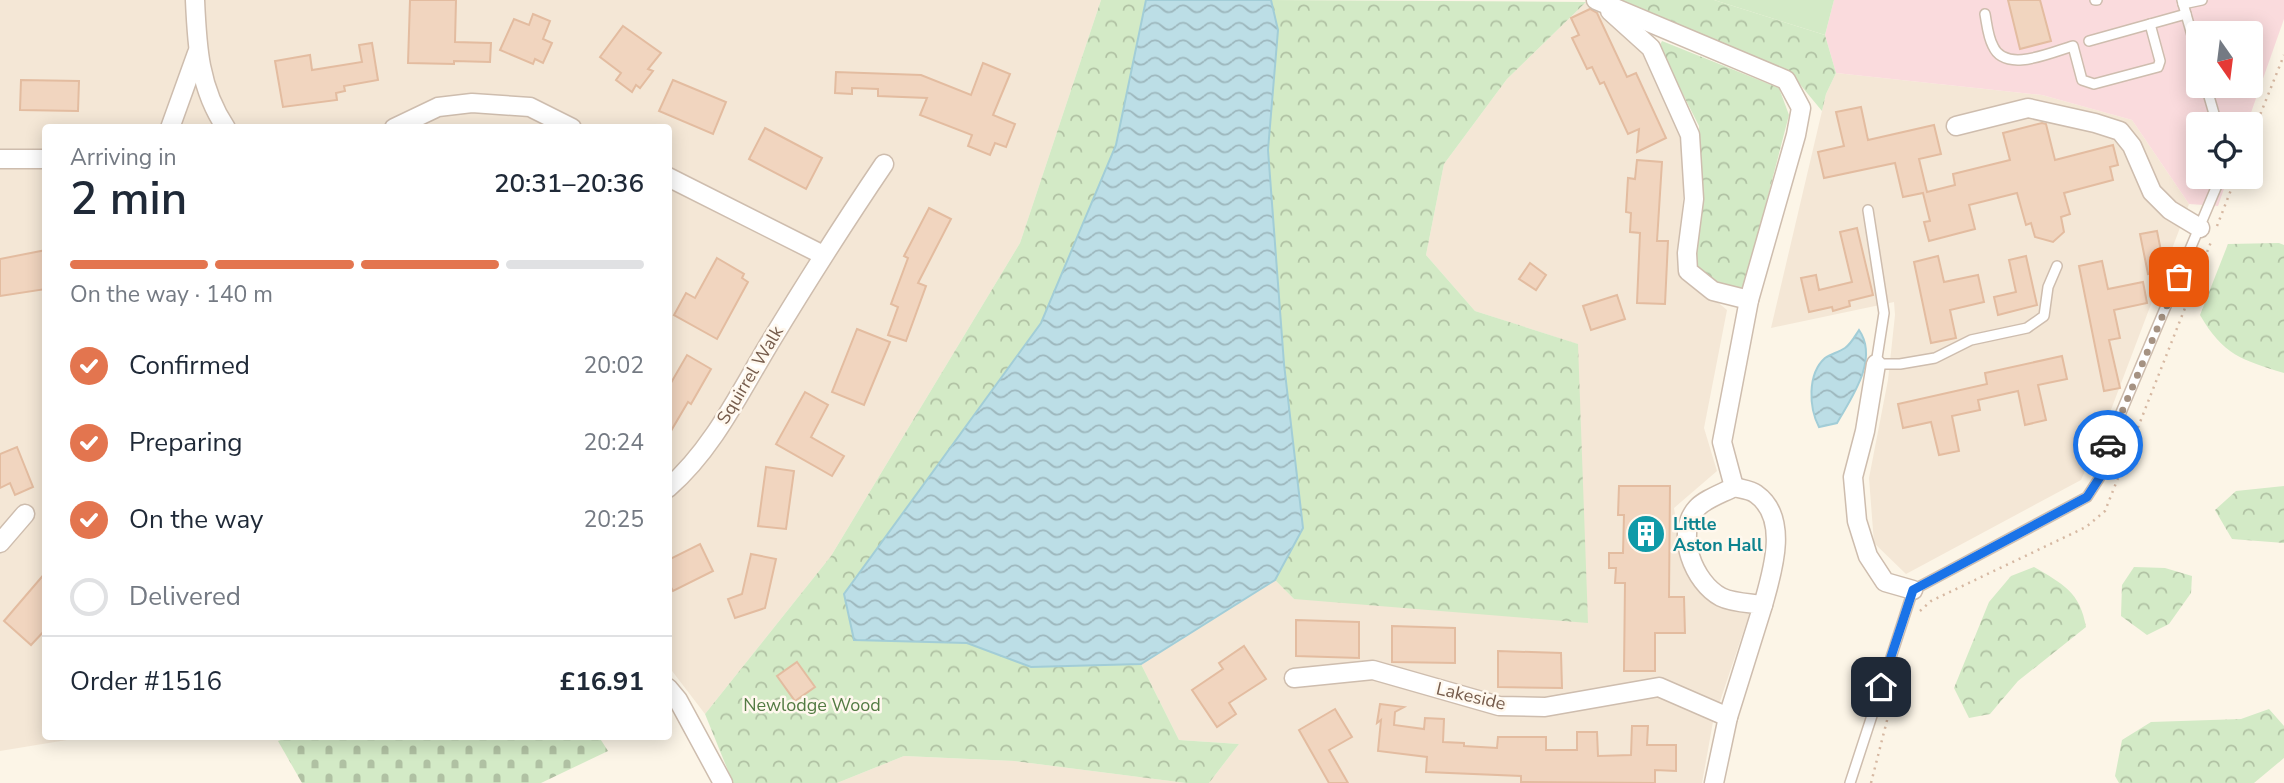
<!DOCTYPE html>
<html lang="en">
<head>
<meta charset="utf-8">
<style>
  body { margin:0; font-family:"Nunito Sans",sans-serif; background:#f2f2f3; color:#1f2937; height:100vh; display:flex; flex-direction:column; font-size:26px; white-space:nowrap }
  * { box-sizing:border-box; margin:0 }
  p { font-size:23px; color:#747a83 }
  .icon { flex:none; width:38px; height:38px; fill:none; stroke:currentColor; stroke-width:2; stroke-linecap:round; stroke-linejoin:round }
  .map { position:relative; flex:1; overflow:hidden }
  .side { position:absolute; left:42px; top:124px; width:630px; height:616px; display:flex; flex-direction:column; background:#fff; border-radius:7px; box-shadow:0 4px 18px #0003 }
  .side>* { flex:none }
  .needle { width:46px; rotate:166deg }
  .tools { position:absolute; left:2186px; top:21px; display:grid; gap:14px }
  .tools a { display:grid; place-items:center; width:77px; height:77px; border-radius:7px; background:#fff; box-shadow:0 4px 18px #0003; font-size:35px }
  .pin { position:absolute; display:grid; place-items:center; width:60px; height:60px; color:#fff; margin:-30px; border-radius:14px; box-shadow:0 4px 10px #0006 }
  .courier { position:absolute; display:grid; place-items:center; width:70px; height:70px; margin:-35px; border:5px solid #1a73e8; border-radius:50%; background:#fff; color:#222; box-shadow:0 2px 9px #0007 }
  .summary em { font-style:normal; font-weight:600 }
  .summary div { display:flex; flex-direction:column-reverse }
  .summary { display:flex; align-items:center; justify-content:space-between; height:119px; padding:0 28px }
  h1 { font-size:46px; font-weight:600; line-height:52px }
  .bar { display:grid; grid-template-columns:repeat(4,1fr); gap:10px 7px; align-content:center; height:84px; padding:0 28px }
  .bar i { height:9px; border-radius:5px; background:#e0e1e3 }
  .bar .on { background:#e3754f }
  .bar p { grid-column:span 4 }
  .line { display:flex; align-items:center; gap:18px; padding:0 28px; border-top:2px solid #e0e1e3 }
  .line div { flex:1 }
  ol { padding:0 28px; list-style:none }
  li { display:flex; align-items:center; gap:21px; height:77px }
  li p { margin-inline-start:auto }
  li .icon { padding:7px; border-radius:50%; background:#e3754f; color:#fff; stroke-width:4 }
  li:last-child { color:#747a83 }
  li i { width:38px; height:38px; border:4px solid #e0e1e3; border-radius:50% }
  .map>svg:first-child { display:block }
  .residential { fill:#f4e7d6 }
  .medical { fill:#fadbdd; fill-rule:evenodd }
  .grass { fill:#d3eac6 }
  .forest { fill:url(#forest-crowns) }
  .cemetery { fill:url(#cemetery-stones) }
  .water { fill:url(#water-waves); stroke:#a2cdd7; stroke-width:2 }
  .building { fill:#f1d5bf; stroke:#e3bca0; stroke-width:2 }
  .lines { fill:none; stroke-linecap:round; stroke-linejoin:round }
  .service-casing { stroke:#cebdae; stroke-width:12 }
  .minor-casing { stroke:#cebdae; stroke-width:21 }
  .path { stroke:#d6b8a2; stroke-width:2.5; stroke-dasharray:2 5; stroke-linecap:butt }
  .service { stroke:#fff; stroke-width:9 }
  .minor { stroke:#fff; stroke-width:18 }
  .done { stroke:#a59282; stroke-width:7; stroke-dasharray:0 12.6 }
  .route { stroke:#1a73e8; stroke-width:9 }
  .labels { text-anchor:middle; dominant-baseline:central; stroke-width:5; stroke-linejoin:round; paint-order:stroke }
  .street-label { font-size:18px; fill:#765c4c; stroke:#fff8ee }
  .culture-label { font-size:18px; font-weight:bold; fill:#0d838f; stroke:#fff8ee; text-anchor:start }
  .park-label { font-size:18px; fill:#537b43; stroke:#fff8ee }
</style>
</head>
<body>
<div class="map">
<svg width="2284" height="783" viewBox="0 0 2284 783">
  <defs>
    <pattern id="forest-crowns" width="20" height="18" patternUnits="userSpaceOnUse" patternTransform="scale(1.75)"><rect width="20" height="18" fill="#d3eac6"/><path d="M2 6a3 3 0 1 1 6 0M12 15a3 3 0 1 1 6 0" fill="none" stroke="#b0c1a3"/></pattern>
    <pattern id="cemetery-stones" width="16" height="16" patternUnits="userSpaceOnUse" patternTransform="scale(1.75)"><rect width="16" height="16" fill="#d3eac6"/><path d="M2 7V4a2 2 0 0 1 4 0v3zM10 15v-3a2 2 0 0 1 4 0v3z" fill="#b0c1a3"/></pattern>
    <pattern id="water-waves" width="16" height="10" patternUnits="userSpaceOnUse" patternTransform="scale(1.75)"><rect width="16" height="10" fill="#bcdee6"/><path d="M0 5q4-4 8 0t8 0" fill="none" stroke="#9db7bd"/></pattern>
  </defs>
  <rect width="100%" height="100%" fill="#fcf5e7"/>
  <g class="residential">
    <path d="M0,0H1101L1020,243L831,556L705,714L669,667L668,128H46V737H85L0,751Z"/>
    <path d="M1586,2L1644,49L1685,147L1680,271L1727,310L1704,428L1717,471L1674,508L1683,566L1703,595L1750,612L1713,722L1702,783H1209L1239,744L1179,740L1141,664L1275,580L1294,599L1577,344L1475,311L1426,255L1444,164L1507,79Z"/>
    <path d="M1836,73L2042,95L2132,120L2189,204L2106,423L2081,480L1906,574L1874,543L1869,478L1888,380L1895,315L1894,302L1771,328L1826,94Z"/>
    <path d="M904,756L1014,761L1186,783H837Z"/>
  </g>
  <path class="medical" d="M1834,0H2284V19L2247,124H2198V177H2228L2218,206L2189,204L2132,120L2042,95L1836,73L1825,35ZM2198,33H2250V86H2198Z"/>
  <path class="grass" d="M1714,0H1834L1825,35Z"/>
  <g class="forest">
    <path d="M1101,0H1146L1116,145L1041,323L844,594L854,640L967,643L1031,667L1141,664L1179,740L1239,744L1209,783H1186L1014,761L904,756L837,783H733L705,714L831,556L1020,243Z"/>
    <path d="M1271,0L1586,2L1507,79L1444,164L1426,255L1475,311L1578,344L1588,623L1294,599L1275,580L1303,528L1284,364L1268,150L1278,30Z"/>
    <path d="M1607,0H1714L1825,35L1836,73L1826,94L1822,111L1793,76L1669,20Z"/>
    <path d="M1662,41L1779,88L1789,115L1743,292L1709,280L1693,262L1701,189L1699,126L1659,47Z"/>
    <path d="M2279,243L2284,245V373C2242,360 2223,355 2200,315L2228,244Z"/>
    <path d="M2284,486V543L2232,539L2215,510L2236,491Z"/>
    <path d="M2034,567C2063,584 2080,592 2086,627L2018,681L1990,714L1969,718L1954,688L1989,602L2011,576Z"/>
    <path d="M2134,567L2165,568L2192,576L2191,593L2169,624L2147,635L2121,616L2122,585Z"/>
    <path d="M2269,709L2284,726V758L2254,783H2119L2115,776L2122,740L2151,722L2241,719Z"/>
  </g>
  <path class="cemetery" d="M289,737H599L608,751L541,783H302L278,741Z"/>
  <g class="water">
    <path d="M1146,0H1271L1278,30L1268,150L1284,364L1303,528L1275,580L1141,664L1031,667L967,643L854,640L844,594L1041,323L1116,145Z"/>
    <path d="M1859,330C1879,359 1852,397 1837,423L1819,427C1809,408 1807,374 1825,358C1831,354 1839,352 1845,348C1851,344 1855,336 1859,330Z"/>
  </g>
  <g class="building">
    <path d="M410,0H456L455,42L491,43L490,62L454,61V64L408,63Z"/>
    <path d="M2008,0H2040L2051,41L2020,49Z"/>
    <path d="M1590,9L1597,13L1627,77L1636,73L1666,138L1637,152L1639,129L1628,134L1604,82L1600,84L1592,67L1587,69L1572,38L1579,35L1571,18Z"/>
    <path d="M533,14L550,21L543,39L552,43L543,63L535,59L533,64L500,50L514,19L529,25Z"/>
    <path d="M623,26L661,53L648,69L653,71L640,88L636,85L632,92L616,80L621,73L600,57Z"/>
    <path d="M372,43L378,80L344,86L345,91L336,93L337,100L283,107L275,61L310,55L312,70L362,62L359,45Z"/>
    <path d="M983,63L1010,74L993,115L1015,124L1006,147L995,143L990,155L968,146L972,135L920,115L927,98L878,96V89L852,88V94L835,93L836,72L921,75L971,95Z"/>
    <path d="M21,80L79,81L78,111L20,110Z"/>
    <path d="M673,80L726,102L713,134L659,111Z"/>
    <path d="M1861,107L1868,140L1934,125L1941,154L1919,159L1927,192L1955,185L1953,174L2010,160L2003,133L2042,123L2046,124L2055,160L2113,145L2118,165L2110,167L2113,180L2064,193L2070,214L2061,217L2064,232L2053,242L2035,237L2031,223L2026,225L2017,193L1969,205L1975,229L1929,241L1924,222L1930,221L1923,193L1903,197L1895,163L1824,178L1818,152L1844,146L1836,112Z"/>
    <path d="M765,128L822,158L806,189L749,159Z"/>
    <path d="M1637,160L1662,162L1657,241H1668L1665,304L1637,303L1640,233L1630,232L1631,213L1626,212L1628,178L1635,179Z"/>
    <path d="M929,208L951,219L918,283L926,286L906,341L888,335L898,307L891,304L908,258L904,256Z"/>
    <path d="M1857,228L1873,295L1849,301L1850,306L1833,311L1832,307L1809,312L1801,278L1816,275L1819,290L1852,282L1840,232Z"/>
    <path d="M2157,231L2165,271L2148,274L2140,234Z"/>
    <path d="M46,250V289L0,296V259Z"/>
    <path d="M1938,256L1944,282L1978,275L1984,302L1950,310L1956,338L1931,343L1914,262Z"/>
    <path d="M2026,256L2037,305L1998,315L1994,297L2016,292L2009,260Z"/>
    <path d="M717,258L744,274L742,278L748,282L717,339L674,315L686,293L695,298Z"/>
    <path d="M2102,261L2108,289L2143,282L2147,303L2114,310L2120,338L2109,340L2120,388L2104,391L2079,266Z"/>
    <path d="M1530,263L1546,275L1536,290L1519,279Z"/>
    <path d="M1617,295L1625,319L1591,330L1583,306Z"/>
    <path d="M857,329L890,342L864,405L832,392Z"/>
    <path d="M687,355L711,369L691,404L688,402L668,436V388Z"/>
    <path d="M2062,356L2067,379L2038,385L2046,420L2025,425L2018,391L1978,400L1980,410L1952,416L1959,451L1939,455L1931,422L1903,428L1898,404L1987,384L1985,373Z"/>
    <path d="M805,392L828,405L811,437L844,456L832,476L776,444Z"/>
    <path d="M17,447L33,487L15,495L10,483L0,488V454Z"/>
    <path d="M766,467L794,471L786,529L758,526Z"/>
    <path d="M1619,486H1670L1669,597H1684L1685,633H1655V671H1624L1625,583H1615L1616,568H1609V553H1623L1624,515H1618Z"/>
    <path d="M700,544L713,571L673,591L668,582V560Z"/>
    <path d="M751,554L776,559L765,608L735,618L728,599L742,594Z"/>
    <path d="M46,572V629L31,645L4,621Z"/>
    <path d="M1296,620L1359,622V658L1296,656Z"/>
    <path d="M1392,626L1455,628V663L1392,662Z"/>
    <path d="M1244,646L1266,679L1229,703L1236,714L1217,727L1192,690L1223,669L1219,663Z"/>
    <path d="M1498,651L1561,653L1562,688L1498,687Z"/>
    <path d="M797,662L815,687L795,701L777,676Z"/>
    <path d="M1380,704L1404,707L1395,712L1394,725L1424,729L1425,718L1444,719L1443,742L1464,743V746L1497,748L1498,737H1546V750H1577V732H1597L1598,756L1631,755L1632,726H1648L1647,745H1676V771L1655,770V783L1521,782V776L1426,772L1427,757L1378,751L1381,720L1377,723Z"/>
    <path d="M1335,709L1352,737L1329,750L1348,783H1329L1299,730Z"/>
  </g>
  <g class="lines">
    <defs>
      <g id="service">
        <path d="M2095,0H2097"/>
        <path d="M2182,0L2198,56"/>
        <path d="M2183,4L2202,0"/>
        <path d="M1985,14C1987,25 1988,37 1993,46C2005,74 2052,52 2073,46L2082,80L2094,84L2158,67L2160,61L2150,24"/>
        <path d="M2089,41L2186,14"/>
        <path d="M2206,86L2217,124"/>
        <path d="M1868,210L1884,313L1876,364H1900L1935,358L1971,340L2027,328L2044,316L2048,287L2057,266"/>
        <path d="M1850,783L1913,590L2087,497L2100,477L2106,448L2218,183L2219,177"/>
      </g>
      <g id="minor">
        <path d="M195,0C197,46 199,88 226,128"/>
        <path d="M1596,0L1786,80L1801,108L1796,135L1749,300L1722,442L1734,487C1723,493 1705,499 1697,508C1674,533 1694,583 1721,597C1733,603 1750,603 1763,605L1728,717L1714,783"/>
        <path d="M1610,11L1651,48L1690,135L1694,199L1687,253L1688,271L1713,291L1749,300"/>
        <path d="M1956,126L2028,108L2095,123L2120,131L2132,146L2152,192L2170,210L2200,228"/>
        <path d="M170,128L197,53"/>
        <path d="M394,128L438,107L472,103L530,107L572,128"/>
        <path d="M0,159H46"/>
        <path d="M668,177L823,255"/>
        <path d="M1876,364L1865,431L1853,477L1857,521L1868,556L1885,582L1913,590"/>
        <path d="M1734,487C1741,489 1751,490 1756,494C1790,518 1772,573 1763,605"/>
        <path d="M668,488C712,450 739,394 769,344C806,283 844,223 884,164"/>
        <path d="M0,543L25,514"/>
        <path d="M1294,678L1373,670L1499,706L1545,707L1659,687L1728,717"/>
        <path d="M668,688L678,700L723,783"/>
      </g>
    </defs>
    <use href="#service" class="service-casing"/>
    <use href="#minor" class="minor-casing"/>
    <g class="path">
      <path d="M2250,140L2284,55"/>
      <path d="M2217,226L2236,177"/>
      <path d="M1920,611L1931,601L2086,527L2105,511L2211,242"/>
      <path d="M1871,783L1893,697"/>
    </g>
    <use href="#service" class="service"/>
    <use href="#minor" class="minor"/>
  </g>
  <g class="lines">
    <path class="done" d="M2108,445L2179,277"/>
    <path class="route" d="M1881,687L1913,590L2087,497L2100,477L2108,445"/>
  </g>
  <defs>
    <symbol id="building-disc" viewBox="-11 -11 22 22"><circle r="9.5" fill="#0f9aa8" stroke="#fff8ee"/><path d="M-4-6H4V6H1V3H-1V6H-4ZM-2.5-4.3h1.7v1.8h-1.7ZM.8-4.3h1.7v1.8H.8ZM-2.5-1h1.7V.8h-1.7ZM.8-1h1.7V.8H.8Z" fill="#fff"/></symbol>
  </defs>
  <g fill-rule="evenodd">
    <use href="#building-disc" x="1624" y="512" width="44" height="44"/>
  </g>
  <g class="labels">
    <g class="street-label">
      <text transform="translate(750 375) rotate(-59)">Squirrel Walk</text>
      <text transform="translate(1471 696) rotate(13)">Lakeside</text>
    </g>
    <g class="culture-label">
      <text x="1673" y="524">Little<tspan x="1673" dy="21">Aston Hall</tspan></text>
    </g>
    <g class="park-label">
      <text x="812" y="705">Newlodge Wood</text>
    </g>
  </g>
</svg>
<div class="tools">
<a><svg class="needle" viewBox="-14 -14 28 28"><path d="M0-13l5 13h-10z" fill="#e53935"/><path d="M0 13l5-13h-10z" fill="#747a83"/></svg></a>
<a><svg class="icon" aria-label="locate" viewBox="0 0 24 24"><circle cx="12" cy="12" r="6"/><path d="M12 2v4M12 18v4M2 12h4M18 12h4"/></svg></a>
</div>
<div class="pin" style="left:2179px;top:277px;background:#ea580c"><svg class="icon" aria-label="bag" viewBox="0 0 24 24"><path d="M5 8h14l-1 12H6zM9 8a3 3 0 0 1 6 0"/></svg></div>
<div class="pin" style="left:1881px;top:687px;background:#1f2937"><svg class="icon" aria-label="home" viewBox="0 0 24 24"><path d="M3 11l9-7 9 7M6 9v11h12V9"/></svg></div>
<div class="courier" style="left:2108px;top:445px"><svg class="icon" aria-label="car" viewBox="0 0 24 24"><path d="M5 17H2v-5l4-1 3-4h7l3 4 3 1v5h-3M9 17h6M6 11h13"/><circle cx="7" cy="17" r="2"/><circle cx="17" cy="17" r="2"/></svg></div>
<section class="side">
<div class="summary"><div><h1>2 min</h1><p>Arriving in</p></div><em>20:31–20:36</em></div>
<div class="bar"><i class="on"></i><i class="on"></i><i class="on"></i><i></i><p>On the way · 140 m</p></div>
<ol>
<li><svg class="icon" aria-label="check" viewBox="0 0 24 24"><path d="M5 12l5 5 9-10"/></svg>Confirmed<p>20:02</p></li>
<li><svg class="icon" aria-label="check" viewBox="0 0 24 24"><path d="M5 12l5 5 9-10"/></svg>Preparing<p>20:24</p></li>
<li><svg class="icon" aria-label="check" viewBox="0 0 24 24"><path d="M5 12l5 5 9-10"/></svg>On the way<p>20:25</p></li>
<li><i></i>Delivered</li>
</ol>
<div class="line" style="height:91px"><div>Order #1516</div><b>£16.91</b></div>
</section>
</div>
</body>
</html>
